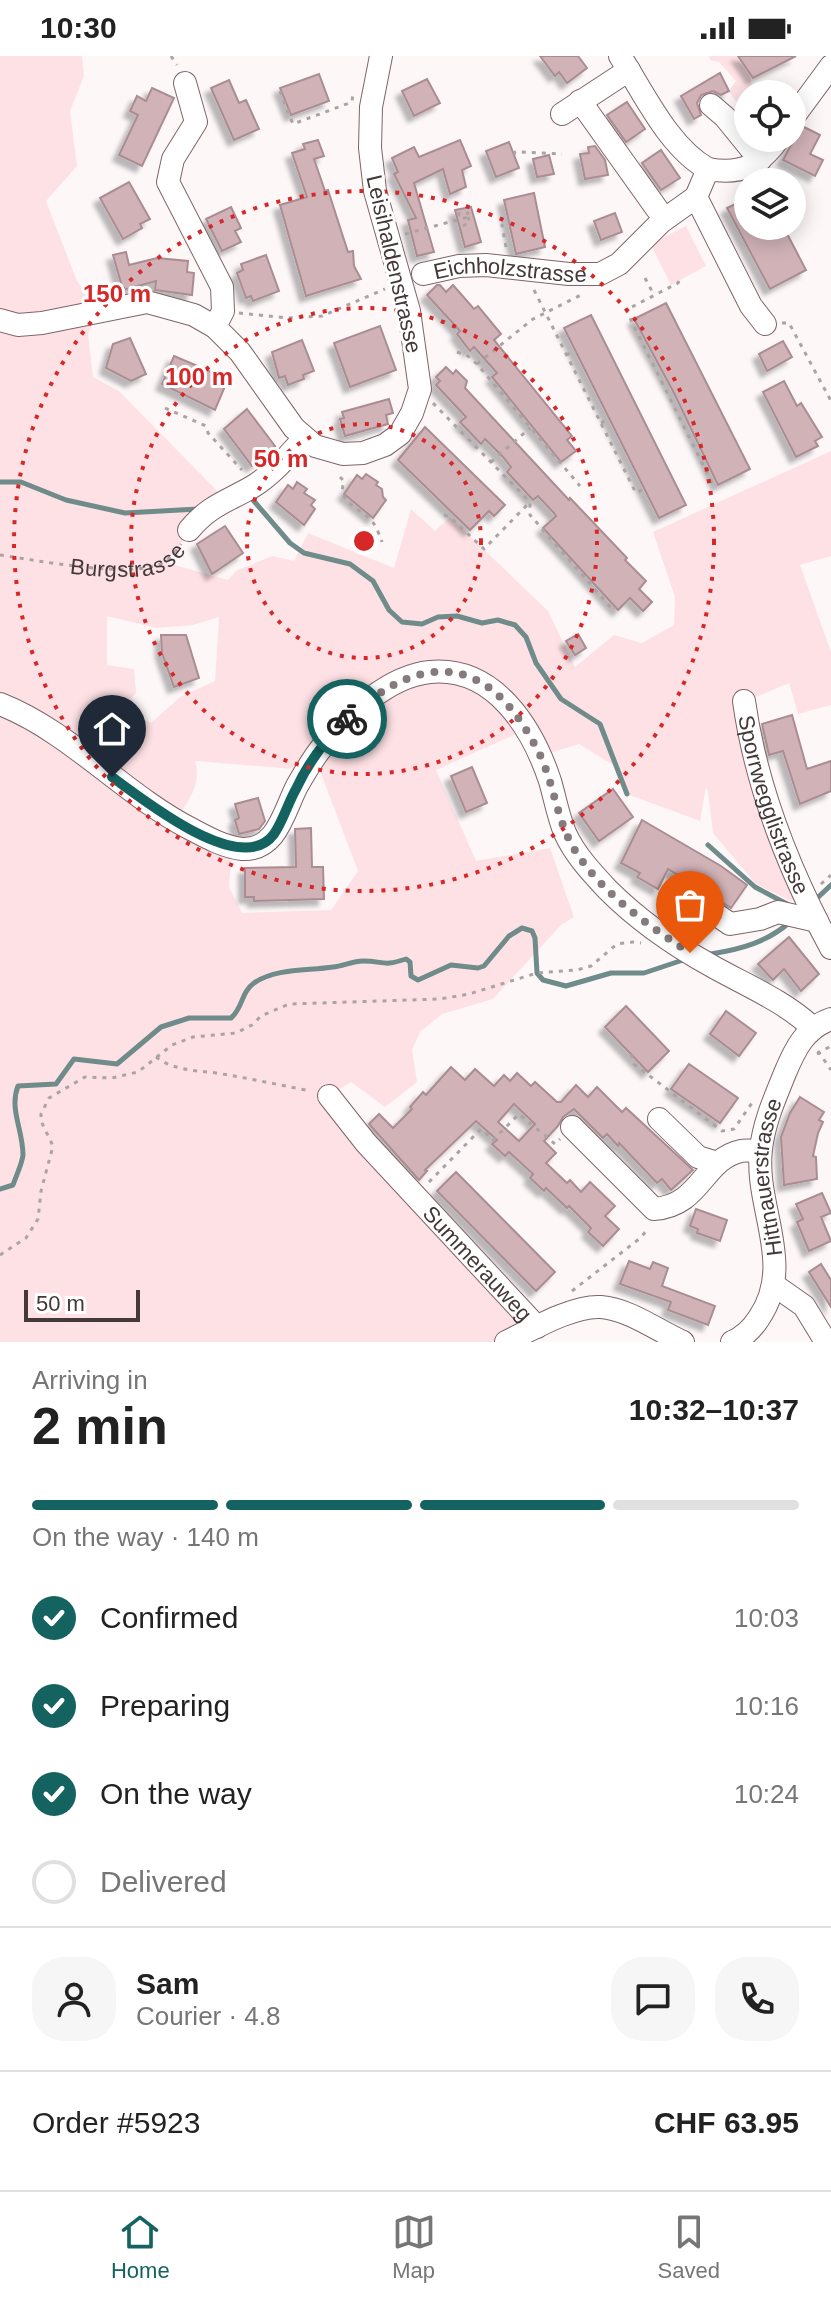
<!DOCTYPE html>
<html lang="en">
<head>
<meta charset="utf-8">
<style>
  body { margin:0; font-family:Arial,sans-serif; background:#f6f6f6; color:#222; height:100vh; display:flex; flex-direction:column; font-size:30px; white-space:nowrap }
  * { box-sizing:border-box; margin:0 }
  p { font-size:26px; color:#767676 }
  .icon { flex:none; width:44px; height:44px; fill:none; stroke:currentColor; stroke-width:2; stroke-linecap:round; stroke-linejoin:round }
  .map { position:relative; height:1286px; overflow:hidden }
  .sheet { display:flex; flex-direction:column; background:#fff; flex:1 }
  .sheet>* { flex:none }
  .fabs { position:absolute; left:734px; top:24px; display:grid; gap:16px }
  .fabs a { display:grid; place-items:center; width:72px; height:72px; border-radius:50%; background:#fff; box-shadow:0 4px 20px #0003; font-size:40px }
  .scale { position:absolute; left:24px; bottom:20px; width:116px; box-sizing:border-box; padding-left:8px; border:4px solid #443839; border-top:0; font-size:22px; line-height:28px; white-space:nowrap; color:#443839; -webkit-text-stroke:6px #fff; paint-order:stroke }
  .pin { position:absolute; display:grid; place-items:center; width:68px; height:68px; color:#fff; margin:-82px -34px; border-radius:50% 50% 50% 0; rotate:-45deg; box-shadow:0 0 8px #0007 }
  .pin .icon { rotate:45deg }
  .courier { position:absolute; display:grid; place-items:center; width:80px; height:80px; margin:-40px; border:6px solid #156360; border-radius:50%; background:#fff; color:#222; box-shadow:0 2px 10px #0007 }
  .summary em { font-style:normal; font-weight:700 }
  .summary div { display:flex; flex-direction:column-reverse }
  .summary { display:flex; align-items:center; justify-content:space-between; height:136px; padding:0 32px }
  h1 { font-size:52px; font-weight:700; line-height:60px }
  .bar { display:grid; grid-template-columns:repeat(4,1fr); gap:12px 8px; align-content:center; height:96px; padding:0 32px }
  .bar i { height:10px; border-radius:6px; background:#e0e0e0 }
  .bar .on { background:#156360 }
  .bar p { grid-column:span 4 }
  .line { display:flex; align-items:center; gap:20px; padding:0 32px; border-top:2px solid #e0e0e0 }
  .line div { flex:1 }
  .round { display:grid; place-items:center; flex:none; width:84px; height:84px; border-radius:32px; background:#f6f6f6 }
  ol { padding:0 32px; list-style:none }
  li { display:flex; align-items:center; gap:24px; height:88px }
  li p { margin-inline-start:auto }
  li .icon { padding:8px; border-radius:50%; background:#156360; color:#fff; stroke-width:4 }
  li:last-child { color:#767676 }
  li i { width:44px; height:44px; border:4px solid #e0e0e0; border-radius:50% }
  .status { display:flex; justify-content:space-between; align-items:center; height:56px; padding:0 40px; background:#fff; direction:ltr }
  .status svg { height:22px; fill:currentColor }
  .menu { display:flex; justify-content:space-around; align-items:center; height:112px; border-top:2px solid #e0e0e0; background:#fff; font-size:22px; color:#767676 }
  .menu a { display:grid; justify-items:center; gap:4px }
  .menu .on { color:#156360 }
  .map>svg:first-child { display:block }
  .green { fill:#fee1e5; fill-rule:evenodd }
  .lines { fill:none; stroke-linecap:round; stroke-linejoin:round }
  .stream { stroke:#6f8c8a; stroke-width:5 }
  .building { fill:#d0b2b7; stroke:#aa8d92; stroke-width:2; fill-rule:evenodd; filter:url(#shadow) }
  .minor-casing { stroke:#7f6569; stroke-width:24 }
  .path { stroke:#aba3a4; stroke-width:3; stroke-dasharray:4 6; stroke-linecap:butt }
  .minor { stroke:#fff; stroke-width:22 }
  .done { stroke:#857b7c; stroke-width:8; stroke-dasharray:0 14.4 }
  .route { stroke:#156360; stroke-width:10 }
  .ring { fill:none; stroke:#d62828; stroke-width:4; stroke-dasharray:4 8 }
  .labels { text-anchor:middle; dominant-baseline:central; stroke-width:6; stroke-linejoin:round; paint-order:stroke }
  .street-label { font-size:22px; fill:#443839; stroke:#fff }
  .centre { fill:#d62828; stroke:#fff; stroke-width:4 }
  .ring-label { font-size:24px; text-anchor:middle; font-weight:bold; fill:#d62828; stroke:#fff; stroke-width:6; stroke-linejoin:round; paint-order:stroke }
</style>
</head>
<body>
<div class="status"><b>10:30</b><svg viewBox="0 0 49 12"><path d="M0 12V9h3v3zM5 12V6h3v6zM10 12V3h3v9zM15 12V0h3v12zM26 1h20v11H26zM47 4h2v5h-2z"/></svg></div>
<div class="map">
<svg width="831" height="1286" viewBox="0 0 831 1286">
  <defs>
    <filter id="shadow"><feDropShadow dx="-6" dy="6" stdDeviation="2" flood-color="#0004"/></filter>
  </defs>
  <rect width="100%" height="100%" fill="#fdf7f8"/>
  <g class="green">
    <path d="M0,0H82L84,20L70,55L77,110L46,145L77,225L98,255L88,278L93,321L119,335L226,444L189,474L177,494L164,506L228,524L236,515L272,500L294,505L308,477L394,512L411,453L435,475L450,461L548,555L575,611L614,579L642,587L674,569L675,541L653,476L831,395V500L800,509L831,596V649L798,658L789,627L744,646L805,840L790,845L756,828L713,777L708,736L706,731L700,765L627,738L618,712L579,688L540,700L525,674L436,714L476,805L550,792L574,861L561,869L493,943L442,958L420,976L412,994L417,1026L385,1051L351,1026L329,1040L537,1271L524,1286H0ZM107,560L156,572L193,569L219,561L215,625L180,641L151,667L122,653L136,637L134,613L107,609ZM315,702L358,815L331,854L242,857L229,831L232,791L176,765C188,744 202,730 195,705L306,714Z"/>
    <path d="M709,0H741L738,3L749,17L754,38H748V69H744L740,52L729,35L736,25L719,6L710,4Z"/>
    <path d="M686,170L706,210L671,229L652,191L662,182Z"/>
  </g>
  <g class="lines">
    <g class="stream">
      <path d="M0,426H21L66,444L125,457L198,453"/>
      <path d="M253,444L290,487L304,497L350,508L373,525L389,554L402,566L422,568L438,561L457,560L482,567L498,564L515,569L526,581L536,607L561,643L600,668L627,738"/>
      <path d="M708,789L755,831L787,848"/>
      <path d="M813,846L831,829"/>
      <path d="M711,898C742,893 767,886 790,866"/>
      <path d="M0,1133L13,1129C16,1120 22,1108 23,1099C23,1074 9,1053 18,1030L56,1028L74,1003L117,1008L161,971L189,962H231C243,952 241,936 254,927C276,912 307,915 333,911C343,910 353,905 363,905C385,905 382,911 406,903L410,906L411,920L418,924L451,909L478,912L484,910L509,880L522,872L532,875L535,882L537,917L543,924L566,930L611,917H644L683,904"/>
    </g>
  </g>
  <g class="building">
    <path d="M540,0H578L587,12L567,27L559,16L555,20Z"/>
    <path d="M738,0H796L753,22Z"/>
    <path d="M720,17L729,35L721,39L713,35L701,39L697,47L701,59L694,63L681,40Z"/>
    <path d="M319,18L329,45L291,59L280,32Z"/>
    <path d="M427,23L440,47L414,60L402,35Z"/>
    <path d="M229,24L239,47L246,44L259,73L234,84L211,32Z"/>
    <path d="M152,32L174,42L142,110L119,99L138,59L130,55L137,40L146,45Z"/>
    <path d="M627,46L645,73L626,86L607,59Z"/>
    <path d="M804,71L820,79L810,98L823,104L815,120L783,104L798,76Z"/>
    <path d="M318,84L324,100L314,103L325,135L328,134L348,196L353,195L354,210L361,223L306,240L280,149L307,141L292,97L305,93L303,88Z"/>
    <path d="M460,84L471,110L462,114L466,131L450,138L443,113L414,127L434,196L417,200L408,164L416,162L394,118L398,116L392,102L414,91L419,101Z"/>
    <path d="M509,86L519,112L496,121L486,95Z"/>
    <path d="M595,90L605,104L608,119L585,123L580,98L589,97L588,91Z"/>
    <path d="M661,94L680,122L661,134L642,107Z"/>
    <path d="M549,99L554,118L537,121L533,103Z"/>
    <path d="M129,126L150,163L140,168L142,172L123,183L100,142Z"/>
    <path d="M534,137L545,191L516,198L504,144Z"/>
    <path d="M748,142V170H783L806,214L770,233L727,152Z"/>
    <path d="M231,151L241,172L235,175L241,186L222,195L206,163Z"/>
    <path d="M471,151L481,186L465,191L455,154Z"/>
    <path d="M615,157L622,176L601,184L594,165Z"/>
    <path d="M126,196L129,209L157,202L188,205L187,216L194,217L192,239L155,234L156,225L123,234L113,199Z"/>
    <path d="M266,199L279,235L253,245L251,240L246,242L237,217L243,214L241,208Z"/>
    <path d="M437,229H440L446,236L453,229L474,253L478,250L501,278L494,284L572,380L567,384L576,395L561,406L492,321L497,317L474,291L470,295L457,278L460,275L427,239Z"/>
    <path d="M666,247L750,413L718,429L674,337L634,263Z"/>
    <path d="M591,259L686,449L659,462L564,272Z"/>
    <path d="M380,270L396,314L350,331L334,287Z"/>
    <path d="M130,282L146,318L131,325L106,312L113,288Z"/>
    <path d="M302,284L314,315L303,319L304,323L288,329L285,320L279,322L272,296Z"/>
    <path d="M783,285L792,301L767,315L759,298Z"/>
    <path d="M174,300L228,323L215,354L162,328Z"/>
    <path d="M446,311L453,318L456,314L467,325L465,332L569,444L570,442L627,502L625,504L646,525L639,533L652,546L643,555L630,542L618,554L543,472L556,460L554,457L538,440L533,444L507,416L511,411L503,401L485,383L481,388L460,366L466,361L436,329L440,325L436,321Z"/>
    <path d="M784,325L797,350L801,347L822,381L815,385L818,390L796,401L763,336Z"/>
    <path d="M389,343L393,357L386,359L388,368L345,380L340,363L344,362L342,356Z"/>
    <path d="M247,353L275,390L252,410L224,373Z"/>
    <path d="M425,371L505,449L494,460L489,455L470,474L398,404Z"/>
    <path d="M366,418L378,426L376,429L382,433L383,441L386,444L373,462L344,438L357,419L362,423Z"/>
    <path d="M297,426L307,433L304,437L315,444L311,449L315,453L304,469L276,446L288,429L293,433Z"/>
    <path d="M225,470L243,497L212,518L197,488Z"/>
    <path d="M578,578L586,592L575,599L566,585Z"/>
    <path d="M161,579H186L199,622L174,631L162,597Z"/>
    <path d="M792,659L807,713L831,705V735L800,748L783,695L769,699L762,668Z"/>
    <path d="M472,711L487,747L466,756L451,720Z"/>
    <path d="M613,733L633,761L599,785L579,757Z"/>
    <path d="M258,742L265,765L259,773L239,778L235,764L239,762L235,748Z"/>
    <path d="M642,764L721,810L747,829L731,852L668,813L658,833L637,821L640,817L621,807Z"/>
    <path d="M311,772L312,811H323L324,843L254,845V841H245V812L296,811L295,773Z"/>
    <path d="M789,881L819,918L801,935L784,913L773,924L758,908Z"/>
    <path d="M626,950L669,995L648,1016L605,971Z"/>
    <path d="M726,955L756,977L739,1000L710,978Z"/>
    <path d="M689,1008L738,1042L720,1067L671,1033Z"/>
    <path d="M451,1011L465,1024L475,1013L494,1030L504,1019L510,1025L517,1017L531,1030L535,1026L557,1046H561L576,1029L588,1041L597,1031L622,1056L626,1052L693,1114L671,1134L662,1123L657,1127L619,1087L618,1090L607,1078L603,1082L574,1053L563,1061L558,1070L544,1085L556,1097L546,1107L567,1127L570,1124L581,1136L590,1126L615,1150L605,1160L619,1173L603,1190L588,1176L591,1172L569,1150L567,1152L546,1132L544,1135L530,1122L533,1118L509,1096L505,1100L492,1088L497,1084L476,1065L425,1114L427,1115L419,1124L369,1068L379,1058L393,1072L412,1053L410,1051L423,1036L426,1039ZM514,1048L535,1068L519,1085L498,1066Z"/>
    <path d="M800,1041L824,1056L819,1064L823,1066L818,1077L813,1100L816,1101L817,1123L784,1129L781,1081L790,1057Z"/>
    <path d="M456,1116L555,1216L536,1235L437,1135Z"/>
    <path d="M822,1137L831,1157L821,1161L831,1185L809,1195L797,1166L803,1163L796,1148Z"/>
    <path d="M696,1153L727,1164L720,1185L697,1177L698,1173L690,1170Z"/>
    <path d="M629,1205L650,1213L653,1206L668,1212L662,1230L715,1250L708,1269L668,1254L671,1246L620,1228Z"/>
    <path d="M821,1208L831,1224V1251L809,1216Z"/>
  </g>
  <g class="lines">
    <defs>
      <g id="minor">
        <path d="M620,0C644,37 669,92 708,113"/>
        <path d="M185,27L196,66L173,103L168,126L222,231L223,255L215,271L240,296L294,372L315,390L343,398L363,397L385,389L400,378L412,357L420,333L409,255L375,135L370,92L371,51L381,0"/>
        <path d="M580,45L657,153"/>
        <path d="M711,49L725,61L760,104"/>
        <path d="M562,58L629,14"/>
        <path d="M792,63L831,10"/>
        <path d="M696,141L751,250L765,268"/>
        <path id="s2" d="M423,218L459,210L486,209L569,218H600L619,208L661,166L696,141L708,113C742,119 759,110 779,82"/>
        <path d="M0,264L18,269L42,267L147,246L194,259L215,271"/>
        <path d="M189,474C210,449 226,446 252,431C272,419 289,399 304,382"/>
        <path id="s3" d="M744,645C756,731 790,816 831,892"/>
        <path d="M0,648C71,676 123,738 191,773C206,781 224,791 242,793C277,795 284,755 297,730C305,716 313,702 323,690C348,658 389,620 430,616C494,610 532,671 550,725C555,742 558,760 565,777C575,799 592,817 608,834C638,864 674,889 710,909C745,929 783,944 813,972"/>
        <path d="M672,885L676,854L683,844L701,848L730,868L760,863L778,856L817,865"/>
        <path id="s4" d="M329,1040L366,1087L537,1271"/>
        <path d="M659,1063L698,1101L717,1107"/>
        <path d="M572,1071L654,1153C701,1150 703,1103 741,1095C746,1094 754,1095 760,1095"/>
        <path d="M774,1229L804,1250L826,1286"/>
        <path d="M506,1286C531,1274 573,1249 601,1251C629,1253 658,1275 683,1286"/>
        <path id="s5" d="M732,1286C744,1281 752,1273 759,1262C796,1208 754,1151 761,1093C764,1066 775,1042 785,1017C795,993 805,972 831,963"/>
      </g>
    </defs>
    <use href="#minor" class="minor-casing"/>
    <g class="path">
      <path d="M171,0L177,9"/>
      <path d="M280,35L293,68L352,46L353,37"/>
      <path d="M514,99L515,96H521L562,98"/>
      <path d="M459,156V159L468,157V161"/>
      <path d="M463,170L470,166L468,161"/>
      <path d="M405,178L468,161"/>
      <path d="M506,191L502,169H510"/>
      <path d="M645,222L654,239"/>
      <path d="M679,225L678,227L626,254L714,431"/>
      <path d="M534,234L636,437L644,433"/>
      <path d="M239,257L288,262L322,260L385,233"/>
      <path d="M782,267H789L831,345"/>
      <path d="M457,296L468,300L477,308L580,430"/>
      <path d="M566,299L575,295"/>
      <path d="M477,308L533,263L583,238"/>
      <path d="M433,347L530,446V459L612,553"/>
      <path d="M165,352L206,370L208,377L242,414"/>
      <path d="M601,367L609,363"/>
      <path d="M491,406L530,372"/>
      <path d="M340,421L344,425C336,449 363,451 374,468C377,473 380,480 382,486"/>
      <path d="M444,459L450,461L484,493L530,446"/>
      <path id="s1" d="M0,499C36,504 135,524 164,506C171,502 177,494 181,488"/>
      <path d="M821,828L831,819"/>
      <path d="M818,995L831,1014"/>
      <path d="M631,998L634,1008L722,1075L734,1073L752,1047"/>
      <path d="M817,998L831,990"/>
      <path d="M156,1001C175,1015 194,1014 216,1017C248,1022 279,1029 311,1035"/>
      <path d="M429,1126L481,1073L493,1084L519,1058L555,1088L560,1083"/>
      <path d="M0,1199L26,1182L38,1163L41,1135L53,1090L41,1065V1058L49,1042L85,1021L112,1022L138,1016L172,989L193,981L236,977L252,969L261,960L289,948L440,943L469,938L537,917L577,914L591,910L617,888L633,886L641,887"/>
      <path d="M572,1235L639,1183L649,1172"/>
    </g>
    <use href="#minor" class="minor"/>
  </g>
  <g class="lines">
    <path class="done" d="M347,663C427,590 492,601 540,699C555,731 557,767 576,796C604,839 648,869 690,897"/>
    <path class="route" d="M112,721C143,743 241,823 274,778C283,765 288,747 296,733C308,707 326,683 347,663"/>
  </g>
  <g class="ring">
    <circle cx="364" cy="485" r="117"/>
    <circle cx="364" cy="485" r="233"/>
    <circle cx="364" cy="485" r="350"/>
  </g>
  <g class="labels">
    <g class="street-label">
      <text transform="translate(394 208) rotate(77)">Leisihaldenstrasse</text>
      <text stroke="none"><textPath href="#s2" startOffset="88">Eichholzstrasse</textPath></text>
      <text stroke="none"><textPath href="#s1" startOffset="130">Burgstrasse</textPath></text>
      <text stroke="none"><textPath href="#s3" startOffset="108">Sporrwegglistrasse</textPath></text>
      <text stroke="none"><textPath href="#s5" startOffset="182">Hittnauerstrasse</textPath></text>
      <text stroke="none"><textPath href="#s4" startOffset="224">Summerauweg</textPath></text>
    </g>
  </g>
  <circle cx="364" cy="485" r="12" class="centre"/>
  <g class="ring-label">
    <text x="117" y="246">150 m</text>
    <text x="199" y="329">100 m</text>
    <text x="281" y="411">50 m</text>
  </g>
</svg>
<div class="fabs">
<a><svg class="icon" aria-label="locate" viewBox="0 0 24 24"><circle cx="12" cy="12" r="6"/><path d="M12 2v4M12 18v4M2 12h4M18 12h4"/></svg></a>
<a><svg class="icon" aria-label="layers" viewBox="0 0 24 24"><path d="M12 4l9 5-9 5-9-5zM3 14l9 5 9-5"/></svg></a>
</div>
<div class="scale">50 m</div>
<div class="pin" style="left:690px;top:897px;background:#ea580c"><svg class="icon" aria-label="bag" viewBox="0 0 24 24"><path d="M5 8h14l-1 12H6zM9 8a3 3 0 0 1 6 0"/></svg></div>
<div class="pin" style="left:112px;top:721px;background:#1f2937"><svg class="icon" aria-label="home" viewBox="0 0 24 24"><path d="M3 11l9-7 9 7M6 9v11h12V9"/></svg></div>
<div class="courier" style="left:347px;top:663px"><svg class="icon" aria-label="bike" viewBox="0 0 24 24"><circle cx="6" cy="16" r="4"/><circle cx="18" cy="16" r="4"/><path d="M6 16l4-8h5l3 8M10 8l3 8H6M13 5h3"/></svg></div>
</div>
<section class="sheet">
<div class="summary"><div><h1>2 min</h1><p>Arriving in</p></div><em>10:32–10:37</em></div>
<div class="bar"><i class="on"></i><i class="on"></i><i class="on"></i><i></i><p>On the way · 140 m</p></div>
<ol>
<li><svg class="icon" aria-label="check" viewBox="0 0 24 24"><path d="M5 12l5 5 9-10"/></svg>Confirmed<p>10:03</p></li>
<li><svg class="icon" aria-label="check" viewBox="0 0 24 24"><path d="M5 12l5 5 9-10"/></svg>Preparing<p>10:16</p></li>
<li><svg class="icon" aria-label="check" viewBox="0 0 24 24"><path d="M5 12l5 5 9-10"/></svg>On the way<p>10:24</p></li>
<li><i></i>Delivered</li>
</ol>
<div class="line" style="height:144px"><a class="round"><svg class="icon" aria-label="person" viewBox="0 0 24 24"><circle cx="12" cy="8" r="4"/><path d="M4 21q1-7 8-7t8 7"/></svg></a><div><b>Sam</b><p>Courier · 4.8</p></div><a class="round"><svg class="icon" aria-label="chat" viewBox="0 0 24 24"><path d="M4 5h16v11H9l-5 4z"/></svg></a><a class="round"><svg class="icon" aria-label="phone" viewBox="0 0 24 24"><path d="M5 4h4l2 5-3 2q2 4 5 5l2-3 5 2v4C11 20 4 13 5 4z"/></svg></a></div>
<div class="line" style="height:104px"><div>Order #5923</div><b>CHF 63.95</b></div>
</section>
<nav class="menu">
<a class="on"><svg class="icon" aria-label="home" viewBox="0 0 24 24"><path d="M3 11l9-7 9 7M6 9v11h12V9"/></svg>Home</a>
<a><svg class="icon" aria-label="map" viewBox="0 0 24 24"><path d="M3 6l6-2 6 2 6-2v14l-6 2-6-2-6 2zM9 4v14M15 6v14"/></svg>Map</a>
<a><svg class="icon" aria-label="saved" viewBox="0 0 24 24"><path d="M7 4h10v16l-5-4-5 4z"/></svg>Saved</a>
</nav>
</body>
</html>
